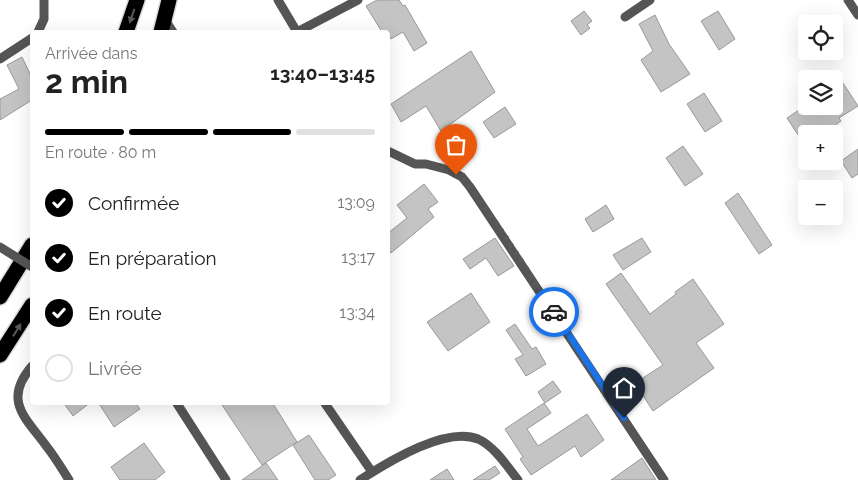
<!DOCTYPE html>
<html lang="fr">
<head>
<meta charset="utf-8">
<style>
  body { margin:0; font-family:Raleway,sans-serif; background:#f2f2f2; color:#222; height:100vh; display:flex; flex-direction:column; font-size:19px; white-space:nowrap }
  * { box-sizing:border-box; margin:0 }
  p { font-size:16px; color:#767676 }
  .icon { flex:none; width:28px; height:28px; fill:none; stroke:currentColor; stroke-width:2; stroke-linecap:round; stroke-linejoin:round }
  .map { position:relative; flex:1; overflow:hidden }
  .drawer { position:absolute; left:30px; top:30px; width:360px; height:375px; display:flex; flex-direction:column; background:#fff; border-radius:5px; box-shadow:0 5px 20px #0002 }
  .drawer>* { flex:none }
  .buttons { position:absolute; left:798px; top:15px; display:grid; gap:10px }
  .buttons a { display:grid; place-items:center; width:45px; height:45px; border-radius:5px; background:#fff; box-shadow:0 5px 20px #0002; font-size:25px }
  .pin { position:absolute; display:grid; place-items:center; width:42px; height:42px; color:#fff; margin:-51px -21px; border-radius:50% 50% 50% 0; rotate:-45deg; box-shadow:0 0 5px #0007 }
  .pin .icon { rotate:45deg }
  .courier { position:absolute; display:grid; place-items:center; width:50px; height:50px; margin:-25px; border:4px solid #1a73e8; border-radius:50%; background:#fff; color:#222; box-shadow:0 1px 6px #0007 }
  .head em { font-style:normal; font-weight:700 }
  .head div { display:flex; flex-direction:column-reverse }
  .head { display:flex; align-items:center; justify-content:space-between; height:85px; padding:0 15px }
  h1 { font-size:32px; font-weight:700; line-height:38px }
  .bar { display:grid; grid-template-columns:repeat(4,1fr); gap:8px 5px; align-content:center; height:60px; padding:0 15px }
  .bar i { height:6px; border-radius:4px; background:#e0e0e0 }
  .bar .selected { background:#000 }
  .bar p { grid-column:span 4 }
  ol { padding:0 15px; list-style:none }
  li { display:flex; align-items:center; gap:15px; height:55px }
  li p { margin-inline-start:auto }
  li .icon { padding:5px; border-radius:50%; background:#000; color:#fff; stroke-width:4 }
  li:last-child { color:#767676 }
  li i { width:28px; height:28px; border:2px solid #e0e0e0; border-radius:50% }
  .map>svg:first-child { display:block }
  .building { fill:#c4c4c4; stroke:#999 }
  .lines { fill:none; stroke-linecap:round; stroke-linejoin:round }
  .highway-casing { stroke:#dbdbdb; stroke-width:18 }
  .street { stroke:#555; stroke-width:9 }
  .highway { stroke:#000; stroke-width:15 }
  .street-bridge { stroke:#555; stroke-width:9 }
  .oneway { fill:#595959 }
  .done { stroke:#595959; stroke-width:5; stroke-dasharray:0 9 }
  .route { stroke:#1a73e8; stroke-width:6 }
</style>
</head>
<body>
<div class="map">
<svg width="858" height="480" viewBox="0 0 858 480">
  <rect width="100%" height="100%" fill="#fff"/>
  <g class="building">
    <path d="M377,0H399L403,6L405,5L427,43L414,51L403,32L391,39L388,32H382L366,6Z"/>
    <path d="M584,11L592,21L587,25L590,28L581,35L571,21Z"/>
    <path d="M718,11L735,39L719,50L701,21Z"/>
    <path d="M655,15L669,44L690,74L661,92L641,60L653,51L639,24Z"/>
    <path d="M471,51L495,92L441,131L426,106L401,122L391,104Z"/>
    <path d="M22,57L32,78V100L0,120V99L19,89L7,65Z"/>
    <path d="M841,80L858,106L839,118L841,121L822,134H806V147L787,118L805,106H834V85Z"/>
    <path d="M704,93L722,121L705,132L687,104Z"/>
    <path d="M505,107L516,124L494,138L483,122Z"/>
    <path d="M683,146L703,174L685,186L666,158Z"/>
    <path d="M858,149V174L852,178L841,161Z"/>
    <path d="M424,184L438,202L428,209L434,217L391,253L388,247V233L407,218L397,205Z"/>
    <path d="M738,193L772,245L759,254L725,203Z"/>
    <path d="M606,205L614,219L593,232L585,219Z"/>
    <path d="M495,238L514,266L498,276L486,258L470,269L463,259Z"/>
    <path d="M642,238L651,252L623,270L613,255Z"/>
    <path d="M621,273L650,314L676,294L675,292L693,279L724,324L696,343L714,368L653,411L635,383L663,365L606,284Z"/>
    <path d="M471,293L490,322L448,351L427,322Z"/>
    <path d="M515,324L532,349L536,347L546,364L526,376L515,359L523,355L506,330Z"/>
    <path d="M553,381L561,392L545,403L538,392Z"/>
    <path d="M63,402H91L73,416Z"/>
    <path d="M98,402H135L140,409L114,427Z"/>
    <path d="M220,402H272L297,442L262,465Z"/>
    <path d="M544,403L551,413L527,429L538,446L587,414L604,440L581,457L575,446L531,475L520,459L523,457L505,429Z"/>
    <path d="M309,435L336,475L328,480H315L293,445Z"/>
    <path d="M144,443L165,472L155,480H120L111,467Z"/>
    <path d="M642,458L656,480H611Z"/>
    <path d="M266,463L278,480H242Z"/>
    <path d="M495,466L500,473L489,480H473Z"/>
    <path d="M447,469L454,480H430Z"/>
  </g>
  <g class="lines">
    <defs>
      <g id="highway">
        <path d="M126,32L137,0"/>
        <path d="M161,32L169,0"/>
        <path d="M0,297L32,245"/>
        <path d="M0,355L32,305"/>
      </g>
    </defs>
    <use href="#highway" class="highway-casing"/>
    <g class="street">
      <path d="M278,0L297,32"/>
      <path d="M848,0L858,15"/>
      <path d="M625,17L650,0"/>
      <path d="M165,20L173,32"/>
      <path d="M38,32L44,19V0"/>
      <path d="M297,32L358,0"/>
      <path d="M0,59L32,38"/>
      <path d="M388,151L415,164H426L449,170L462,177L470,187L664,480"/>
      <path d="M32,366C2,401 26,418 47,447C55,457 62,469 69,480"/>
      <path d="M176,402L226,480"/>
      <path d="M324,402L372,472"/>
      <path d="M360,480C386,463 446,426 478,439C494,446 507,466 518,480"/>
    </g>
    <use href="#highway" class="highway"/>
    <path class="street-bridge" d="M0,247L32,267"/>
  </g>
  <defs><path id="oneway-solid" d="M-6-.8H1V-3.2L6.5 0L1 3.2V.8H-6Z" transform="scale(1.25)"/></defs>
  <g class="oneway">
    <use href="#oneway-solid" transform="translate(132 16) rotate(109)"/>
    <use href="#oneway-solid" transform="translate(17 330) rotate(-58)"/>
  </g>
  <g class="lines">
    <path class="done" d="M456,175C474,182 539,289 554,312"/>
    <path class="route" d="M554,312L624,418"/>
  </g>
</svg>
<div class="buttons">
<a><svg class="icon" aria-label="locate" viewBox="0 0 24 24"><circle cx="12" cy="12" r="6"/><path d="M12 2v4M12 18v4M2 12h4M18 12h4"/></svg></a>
<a><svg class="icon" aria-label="layers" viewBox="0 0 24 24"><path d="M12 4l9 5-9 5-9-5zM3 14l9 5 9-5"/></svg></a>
<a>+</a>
<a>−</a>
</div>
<div class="pin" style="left:456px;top:175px;background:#ea580c"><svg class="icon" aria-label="bag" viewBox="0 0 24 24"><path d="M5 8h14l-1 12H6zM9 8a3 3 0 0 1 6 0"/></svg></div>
<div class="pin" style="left:624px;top:418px;background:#1f2937"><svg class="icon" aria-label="home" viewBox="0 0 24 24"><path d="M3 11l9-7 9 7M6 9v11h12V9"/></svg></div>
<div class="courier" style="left:554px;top:312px"><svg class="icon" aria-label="car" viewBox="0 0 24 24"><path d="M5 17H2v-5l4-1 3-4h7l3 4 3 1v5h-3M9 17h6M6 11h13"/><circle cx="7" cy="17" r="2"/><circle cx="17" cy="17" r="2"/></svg></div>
<section class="drawer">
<div class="head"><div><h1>2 min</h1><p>Arrivée dans</p></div><em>13:40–13:45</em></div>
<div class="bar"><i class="selected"></i><i class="selected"></i><i class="selected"></i><i></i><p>En route · 80 m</p></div>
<ol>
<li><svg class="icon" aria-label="check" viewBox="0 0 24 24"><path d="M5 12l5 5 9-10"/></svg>Confirmée<p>13:09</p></li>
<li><svg class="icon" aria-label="check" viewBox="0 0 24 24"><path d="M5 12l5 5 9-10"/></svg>En préparation<p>13:17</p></li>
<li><svg class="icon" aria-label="check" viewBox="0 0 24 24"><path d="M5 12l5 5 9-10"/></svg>En route<p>13:34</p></li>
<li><i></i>Livrée</li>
</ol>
</section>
</div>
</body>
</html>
